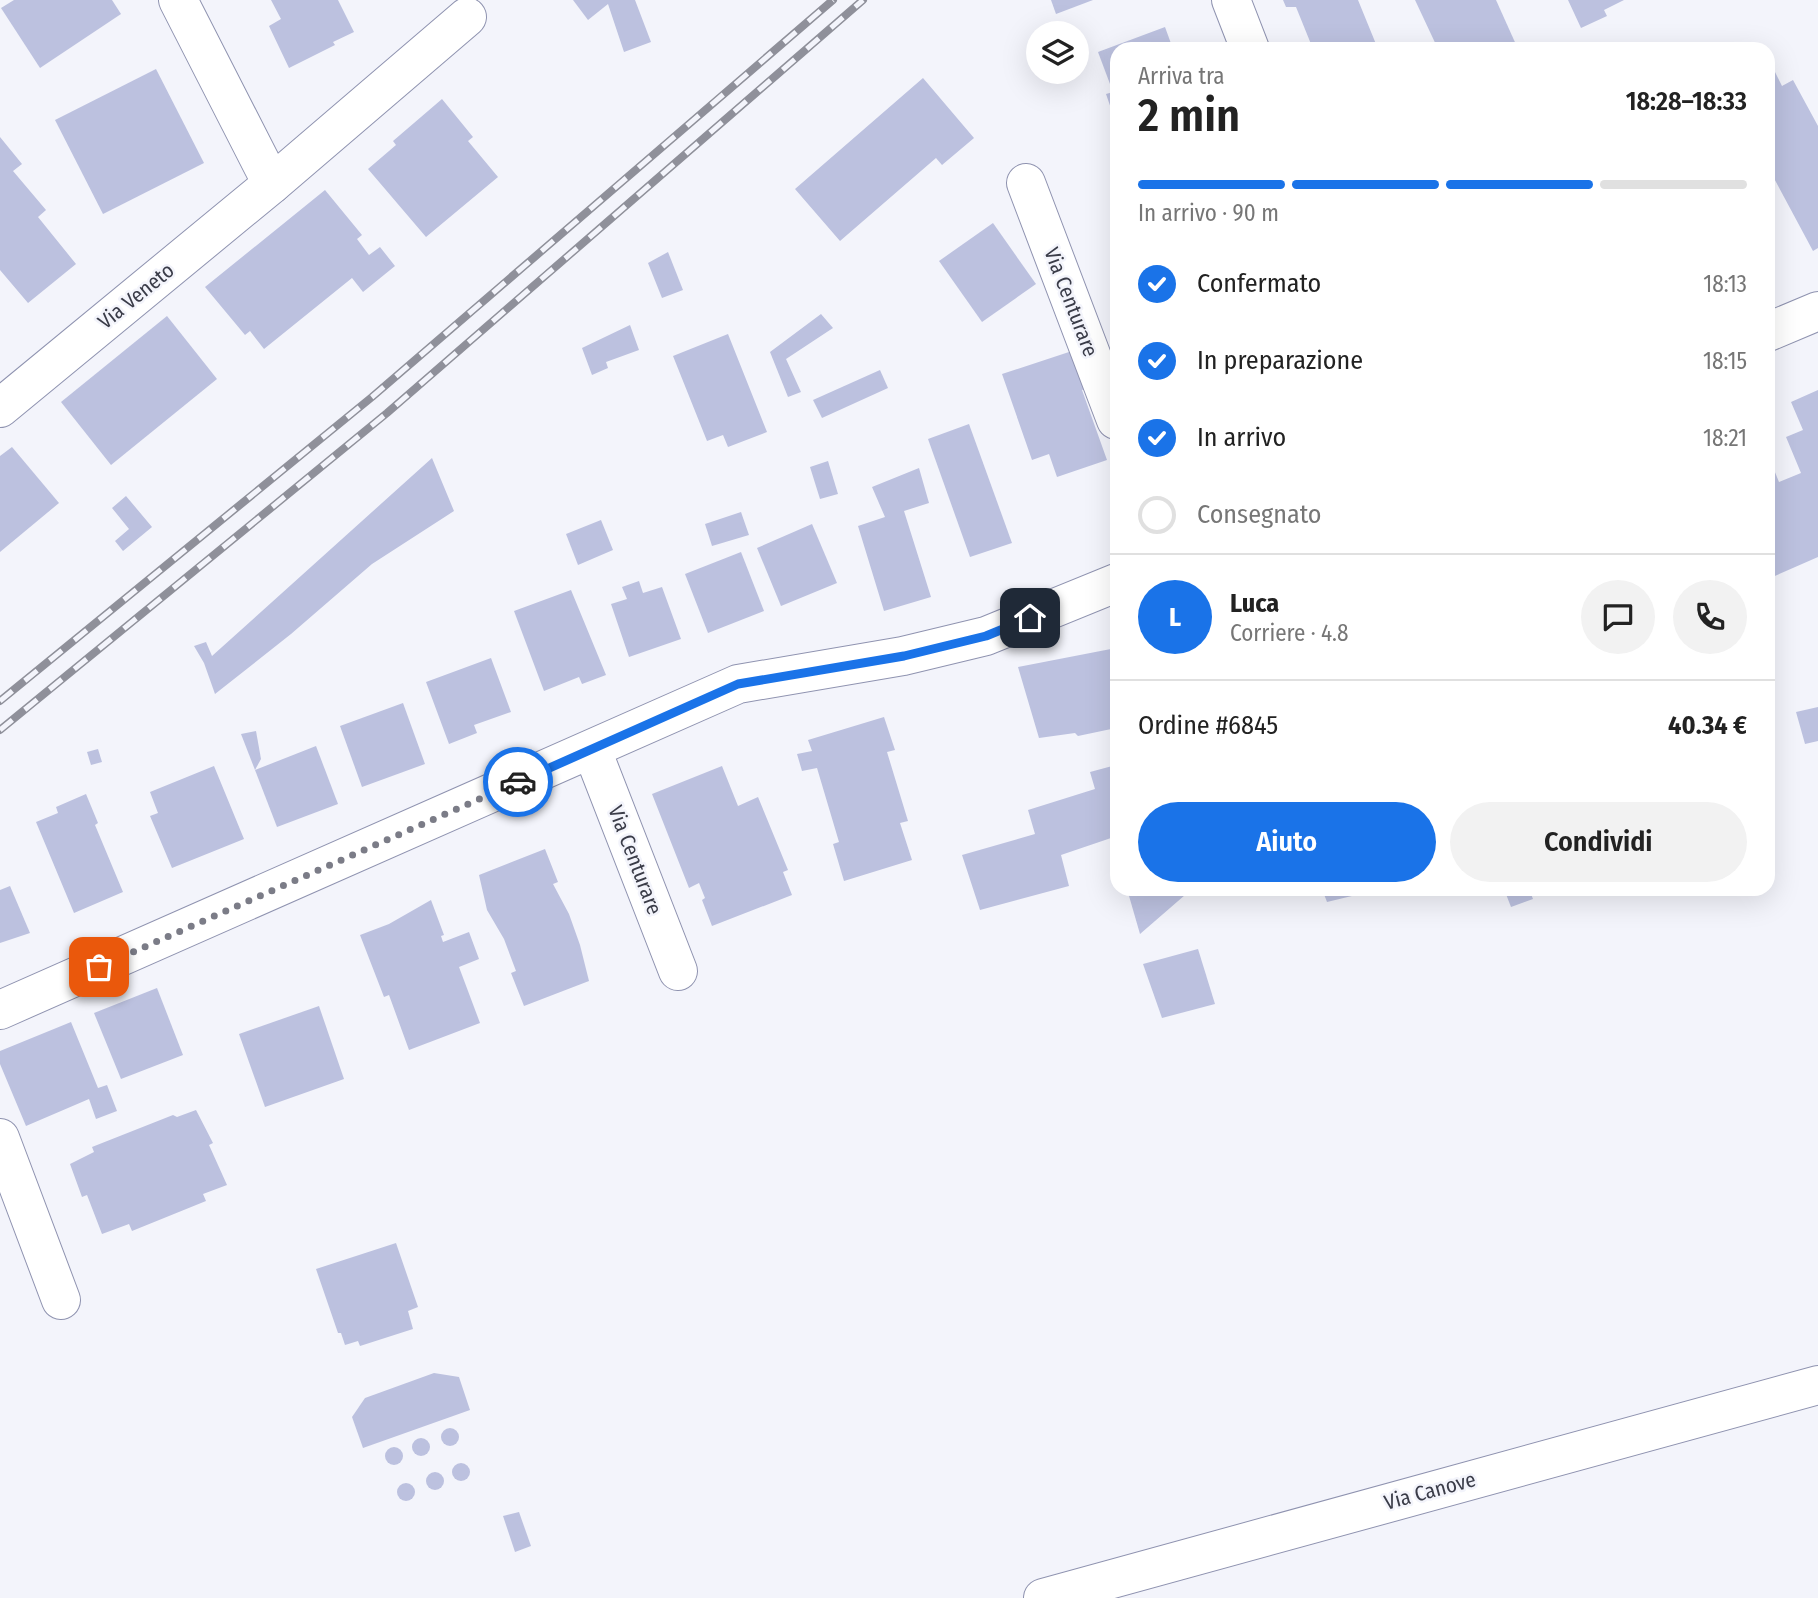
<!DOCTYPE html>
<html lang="it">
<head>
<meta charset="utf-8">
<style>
  body { margin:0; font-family:"Fira Sans Condensed",sans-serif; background:#f2f2f2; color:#222; height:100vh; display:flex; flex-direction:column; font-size:26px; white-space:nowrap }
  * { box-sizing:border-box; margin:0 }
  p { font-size:23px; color:#767676 }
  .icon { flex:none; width:38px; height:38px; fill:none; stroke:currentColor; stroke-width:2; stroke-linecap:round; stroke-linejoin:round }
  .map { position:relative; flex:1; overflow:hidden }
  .panel { position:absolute; left:1110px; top:42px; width:665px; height:854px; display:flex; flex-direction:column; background:#fff; border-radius:21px; box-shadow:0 7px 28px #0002 }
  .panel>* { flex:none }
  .controls { position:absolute; left:1026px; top:21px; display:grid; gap:14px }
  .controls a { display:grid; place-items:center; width:63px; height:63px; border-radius:50%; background:#fff; box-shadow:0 7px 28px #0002; font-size:35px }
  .pin { position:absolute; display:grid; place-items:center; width:60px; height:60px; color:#fff; margin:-30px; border-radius:14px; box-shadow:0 4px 10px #0006 }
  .courier { position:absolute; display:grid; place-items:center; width:70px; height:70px; margin:-35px; border:5px solid #1a73e8; border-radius:50%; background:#fff; color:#222; box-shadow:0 2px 9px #0007 }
  .head em { font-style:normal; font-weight:600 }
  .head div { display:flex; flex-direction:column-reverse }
  .head { display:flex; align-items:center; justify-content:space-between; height:119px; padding:0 28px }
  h1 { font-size:46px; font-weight:600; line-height:52px }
  .bar { display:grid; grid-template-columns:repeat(4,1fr); gap:10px 7px; align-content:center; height:84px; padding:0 28px }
  .bar i { height:9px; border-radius:5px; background:#e0e0e0 }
  .bar .active { background:#1a73e8 }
  .bar p { grid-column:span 4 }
  .line { display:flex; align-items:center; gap:18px; padding:0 28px; border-top:2px solid #e0e0e0 }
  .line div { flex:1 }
  .round { display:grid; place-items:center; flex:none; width:74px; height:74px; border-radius:37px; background:#f2f2f2 }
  ol { padding:0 28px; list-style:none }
  li { display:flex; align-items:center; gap:21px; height:77px }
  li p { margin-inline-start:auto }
  li .icon { padding:7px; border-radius:50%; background:#1a73e8; color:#fff; stroke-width:4 }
  li:last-child { color:#767676 }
  li i { width:38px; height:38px; border:4px solid #e0e0e0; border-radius:50% }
  .cta { display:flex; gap:14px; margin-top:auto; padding:14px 28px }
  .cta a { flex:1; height:80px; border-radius:42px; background:#1a73e8; color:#fff; font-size:28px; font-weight:600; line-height:80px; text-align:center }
  .cta a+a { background:#f2f2f2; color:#222 }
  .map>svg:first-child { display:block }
  .building { fill:#bcc1df }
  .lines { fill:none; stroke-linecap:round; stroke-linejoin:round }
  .minor-casing { stroke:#8f93b0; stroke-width:40 }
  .minor { stroke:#fff; stroke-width:38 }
  .rail-casing { stroke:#8f909a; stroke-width:8 }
  .rail { stroke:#f3f4fb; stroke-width:5; stroke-dasharray:16; stroke-linecap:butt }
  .done { stroke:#7b7c87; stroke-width:7; stroke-dasharray:0 12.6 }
  .route { stroke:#1a73e8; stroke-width:9 }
  .labels { text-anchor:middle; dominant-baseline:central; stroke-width:5; stroke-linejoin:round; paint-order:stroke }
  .street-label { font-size:21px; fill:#3a3c48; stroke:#f3f4fb }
</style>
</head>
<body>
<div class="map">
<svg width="1818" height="1598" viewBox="0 0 1818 1598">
  <rect width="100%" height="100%" fill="#f3f4fb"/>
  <g class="building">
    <path d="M14,0H112L121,14L40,68L1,8Z"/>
    <path d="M271,0H338L354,32L333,42L335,45L289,68L269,26L281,19Z"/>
    <path d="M573,0H635L651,42L624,52L608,4L588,20Z"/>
    <path d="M1051,0H1093L1056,14Z"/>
    <path d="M1283,0H1358L1378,49H1313L1296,7H1286Z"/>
    <path d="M1415,0H1496L1518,49H1438Z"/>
    <path d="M1568,0H1624L1604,10L1607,16L1581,28Z"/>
    <path d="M1165,27L1173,49H1116V123L1106,94L1113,92L1098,52Z"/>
    <path d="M1768,58L1782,86L1793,80L1818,126V248L1813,251L1768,167Z"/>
    <path d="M156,69L204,163L103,214L55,120Z"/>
    <path d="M923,78L974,138L942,165L936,158L840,241L795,189Z"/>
    <path d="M442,99L473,137L468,141L498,177L426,237L368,169L396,145L393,141Z"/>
    <path d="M0,137L22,164L13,171L46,210L38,217L76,264L28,303L0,270Z"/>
    <path d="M325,190L362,235L357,239L369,255L380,247L395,266L363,292L352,278L264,349L250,331L245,335L205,287Z"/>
    <path d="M993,223L1036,284L982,322L939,261Z"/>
    <path d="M668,252L683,290L662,298L648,263Z"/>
    <path d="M821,314L833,328L786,359L801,392L788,397L770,352Z"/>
    <path d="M167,316L217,379L111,465L61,402Z"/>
    <path d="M630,325L639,350L606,362L608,368L592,375L582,348Z"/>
    <path d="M728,334L767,432L728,447L723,435L707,441L673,356Z"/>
    <path d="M1072,351L1085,389L1082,390L1107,460L1057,477L1049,454L1032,460L1002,374Z"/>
    <path d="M880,370L888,388L822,418L813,400Z"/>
    <path d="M1818,390V557L1768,579V455L1779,482L1801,473L1786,437L1803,430L1791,402Z"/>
    <path d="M969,424L1012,543L970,557L928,439Z"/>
    <path d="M12,447L59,503L0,552V456Z"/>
    <path d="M432,458L454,511L372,564L291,634L215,694L204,663L194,646L206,642L212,656Z"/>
    <path d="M828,461L838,494L820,499L810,467Z"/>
    <path d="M919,468L929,503L904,511L931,597L884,611L858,526L885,517L872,487Z"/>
    <path d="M126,496L152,527L123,551L115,541L129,529L112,508Z"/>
    <path d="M741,512L749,535L712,546L705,524Z"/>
    <path d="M601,520L613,550L578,565L566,534Z"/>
    <path d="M812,524L837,583L781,606L757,548Z"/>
    <path d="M741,552L764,611L708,633L685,574Z"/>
    <path d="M639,581L643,593L662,587L681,639L629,657L611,604L627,599L622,587Z"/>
    <path d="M571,590L606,675L582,684L579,677L544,691L514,611Z"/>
    <path d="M1116,648V728L1078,736L1075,733L1039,738L1018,667Z"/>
    <path d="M491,658L511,712L474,725L477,733L449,744L426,682Z"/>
    <path d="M403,703L425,764L362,787L340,726Z"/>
    <path d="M1818,707V741L1805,744L1796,712Z"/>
    <path d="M884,717L895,750L887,752L908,821L900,823L912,860L844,881L833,844L839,842L817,768L802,771L797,754L812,751L808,740Z"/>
    <path d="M256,731L261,759L255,770L241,734Z"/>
    <path d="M316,746L338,804L277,827L255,770Z"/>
    <path d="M98,749L102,762L91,765L87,752Z"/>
    <path d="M1116,765V832L1110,834L1111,838L1061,855L1069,886L980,910L962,855L1035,834L1028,810L1095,789L1090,772Z"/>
    <path d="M214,766L244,839L172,868L150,816L158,813L150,792Z"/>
    <path d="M722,766L738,806L758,797L788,870L783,872L792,895L712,926L702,900L705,898L699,883L689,888L652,794Z"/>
    <path d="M86,794L98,823L95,825L123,892L74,913L36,822L58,813L56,807Z"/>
    <path d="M545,849L558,882L553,884L569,914L580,945L589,981L524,1006L511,973L516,971L504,939L487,910L479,875Z"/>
    <path d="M10,886L30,933L0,943V890Z"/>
    <path d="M1127,889H1206V890L1185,895L1140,934Z"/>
    <path d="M1322,889H1355L1356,895L1327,902Z"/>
    <path d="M1504,889H1529L1533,899L1511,907Z"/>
    <path d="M431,900L444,935L441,936L443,942L469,932L479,959L459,967L480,1023L409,1050L389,995L384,997L360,935L389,924Z"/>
    <path d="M1198,949L1215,1004L1162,1018L1143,964Z"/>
    <path d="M157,988L183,1055L121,1079L94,1013Z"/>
    <path d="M319,1006L344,1079L265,1107L239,1034Z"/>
    <path d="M71,1022L98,1088L107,1085L117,1111L96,1119L89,1099L26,1126L0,1064V1051Z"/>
    <path d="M196,1110L213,1143L209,1145L227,1185L203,1194L206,1201L132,1231L129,1224L102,1234L87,1195L82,1197L70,1164L94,1152L92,1147L173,1115L177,1117Z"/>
    <path d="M396,1243L418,1307L408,1311L413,1329L360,1346L358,1341L345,1345L341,1333H338L316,1269Z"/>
    <path d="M434,1373L459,1377L470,1410L363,1448L352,1417L365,1398Z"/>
    <circle cx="450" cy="1437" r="9"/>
    <circle cx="421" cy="1447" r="9"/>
    <circle cx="394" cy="1456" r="9"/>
    <circle cx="461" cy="1472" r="9"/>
    <circle cx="435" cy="1481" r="9"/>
    <circle cx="406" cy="1492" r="9"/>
    <path d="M519,1512L531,1546L515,1552L503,1516Z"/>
  </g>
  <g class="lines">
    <defs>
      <g id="minor">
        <path d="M178,0L272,184"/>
        <path d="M1231,0L1250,49"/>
        <path d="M1026,183L1116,420"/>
        <path d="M1768,332L1818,311"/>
        <path d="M0,408L272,184L467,17"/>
        <path d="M592,750L678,971"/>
        <path d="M0,1010L738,684L903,656L986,636L1116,583"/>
        <path d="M0,1138L61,1300"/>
        <path d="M1043,1598L1818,1385"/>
      </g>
    </defs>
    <use href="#minor" class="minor-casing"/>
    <use href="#minor" class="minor"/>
    <defs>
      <g id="rail">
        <path d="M0,701L372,397L833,0"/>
        <path d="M0,730L387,413L863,0"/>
      </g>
    </defs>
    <use href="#rail" class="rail-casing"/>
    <use href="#rail" class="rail"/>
  </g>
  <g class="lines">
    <path class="done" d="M99,967L518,782"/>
    <path class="route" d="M518,782L738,684L904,656L986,636L1030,618"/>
  </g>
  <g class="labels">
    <g class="street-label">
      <text transform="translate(136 296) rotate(-39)">Via Veneto</text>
      <text transform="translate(1071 302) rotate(69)">Via Centurare</text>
      <text transform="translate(635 860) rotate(69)">Via Centurare</text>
      <text transform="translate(1430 1491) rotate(-15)">Via Canove</text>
    </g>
  </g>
</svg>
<div class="controls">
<a><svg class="icon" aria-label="layers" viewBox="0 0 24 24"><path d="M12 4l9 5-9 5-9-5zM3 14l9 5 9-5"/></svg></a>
</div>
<div class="pin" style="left:99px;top:967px;background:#ea580c"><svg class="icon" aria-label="bag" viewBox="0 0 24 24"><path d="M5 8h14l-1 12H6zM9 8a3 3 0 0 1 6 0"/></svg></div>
<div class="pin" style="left:1030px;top:618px;background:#1f2937"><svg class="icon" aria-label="home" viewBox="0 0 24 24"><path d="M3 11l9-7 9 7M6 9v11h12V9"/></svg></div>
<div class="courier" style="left:518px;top:782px"><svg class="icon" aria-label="car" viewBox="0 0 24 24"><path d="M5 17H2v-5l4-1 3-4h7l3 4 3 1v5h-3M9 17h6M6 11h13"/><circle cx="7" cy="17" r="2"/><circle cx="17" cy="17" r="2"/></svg></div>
<section class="panel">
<div class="head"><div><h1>2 min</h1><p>Arriva tra</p></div><em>18:28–18:33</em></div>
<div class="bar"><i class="active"></i><i class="active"></i><i class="active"></i><i></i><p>In arrivo · 90 m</p></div>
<ol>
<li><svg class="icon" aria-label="check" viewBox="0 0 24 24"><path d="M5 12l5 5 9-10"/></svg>Confermato<p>18:13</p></li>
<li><svg class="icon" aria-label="check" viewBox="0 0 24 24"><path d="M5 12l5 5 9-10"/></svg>In preparazione<p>18:15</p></li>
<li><svg class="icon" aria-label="check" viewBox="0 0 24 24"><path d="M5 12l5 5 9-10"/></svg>In arrivo<p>18:21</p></li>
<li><i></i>Consegnato</li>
</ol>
<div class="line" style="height:126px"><b class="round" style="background:#1a73e8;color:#fff">L</b><div><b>Luca</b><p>Corriere · 4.8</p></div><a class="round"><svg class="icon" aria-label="chat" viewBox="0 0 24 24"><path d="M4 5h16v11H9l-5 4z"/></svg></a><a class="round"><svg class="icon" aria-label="phone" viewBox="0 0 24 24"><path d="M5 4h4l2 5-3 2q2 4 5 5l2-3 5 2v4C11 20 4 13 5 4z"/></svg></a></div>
<div class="line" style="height:91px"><div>Ordine #6845</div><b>40.34 €</b></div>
<div class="cta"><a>Aiuto</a><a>Condividi</a></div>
</section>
</div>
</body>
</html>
